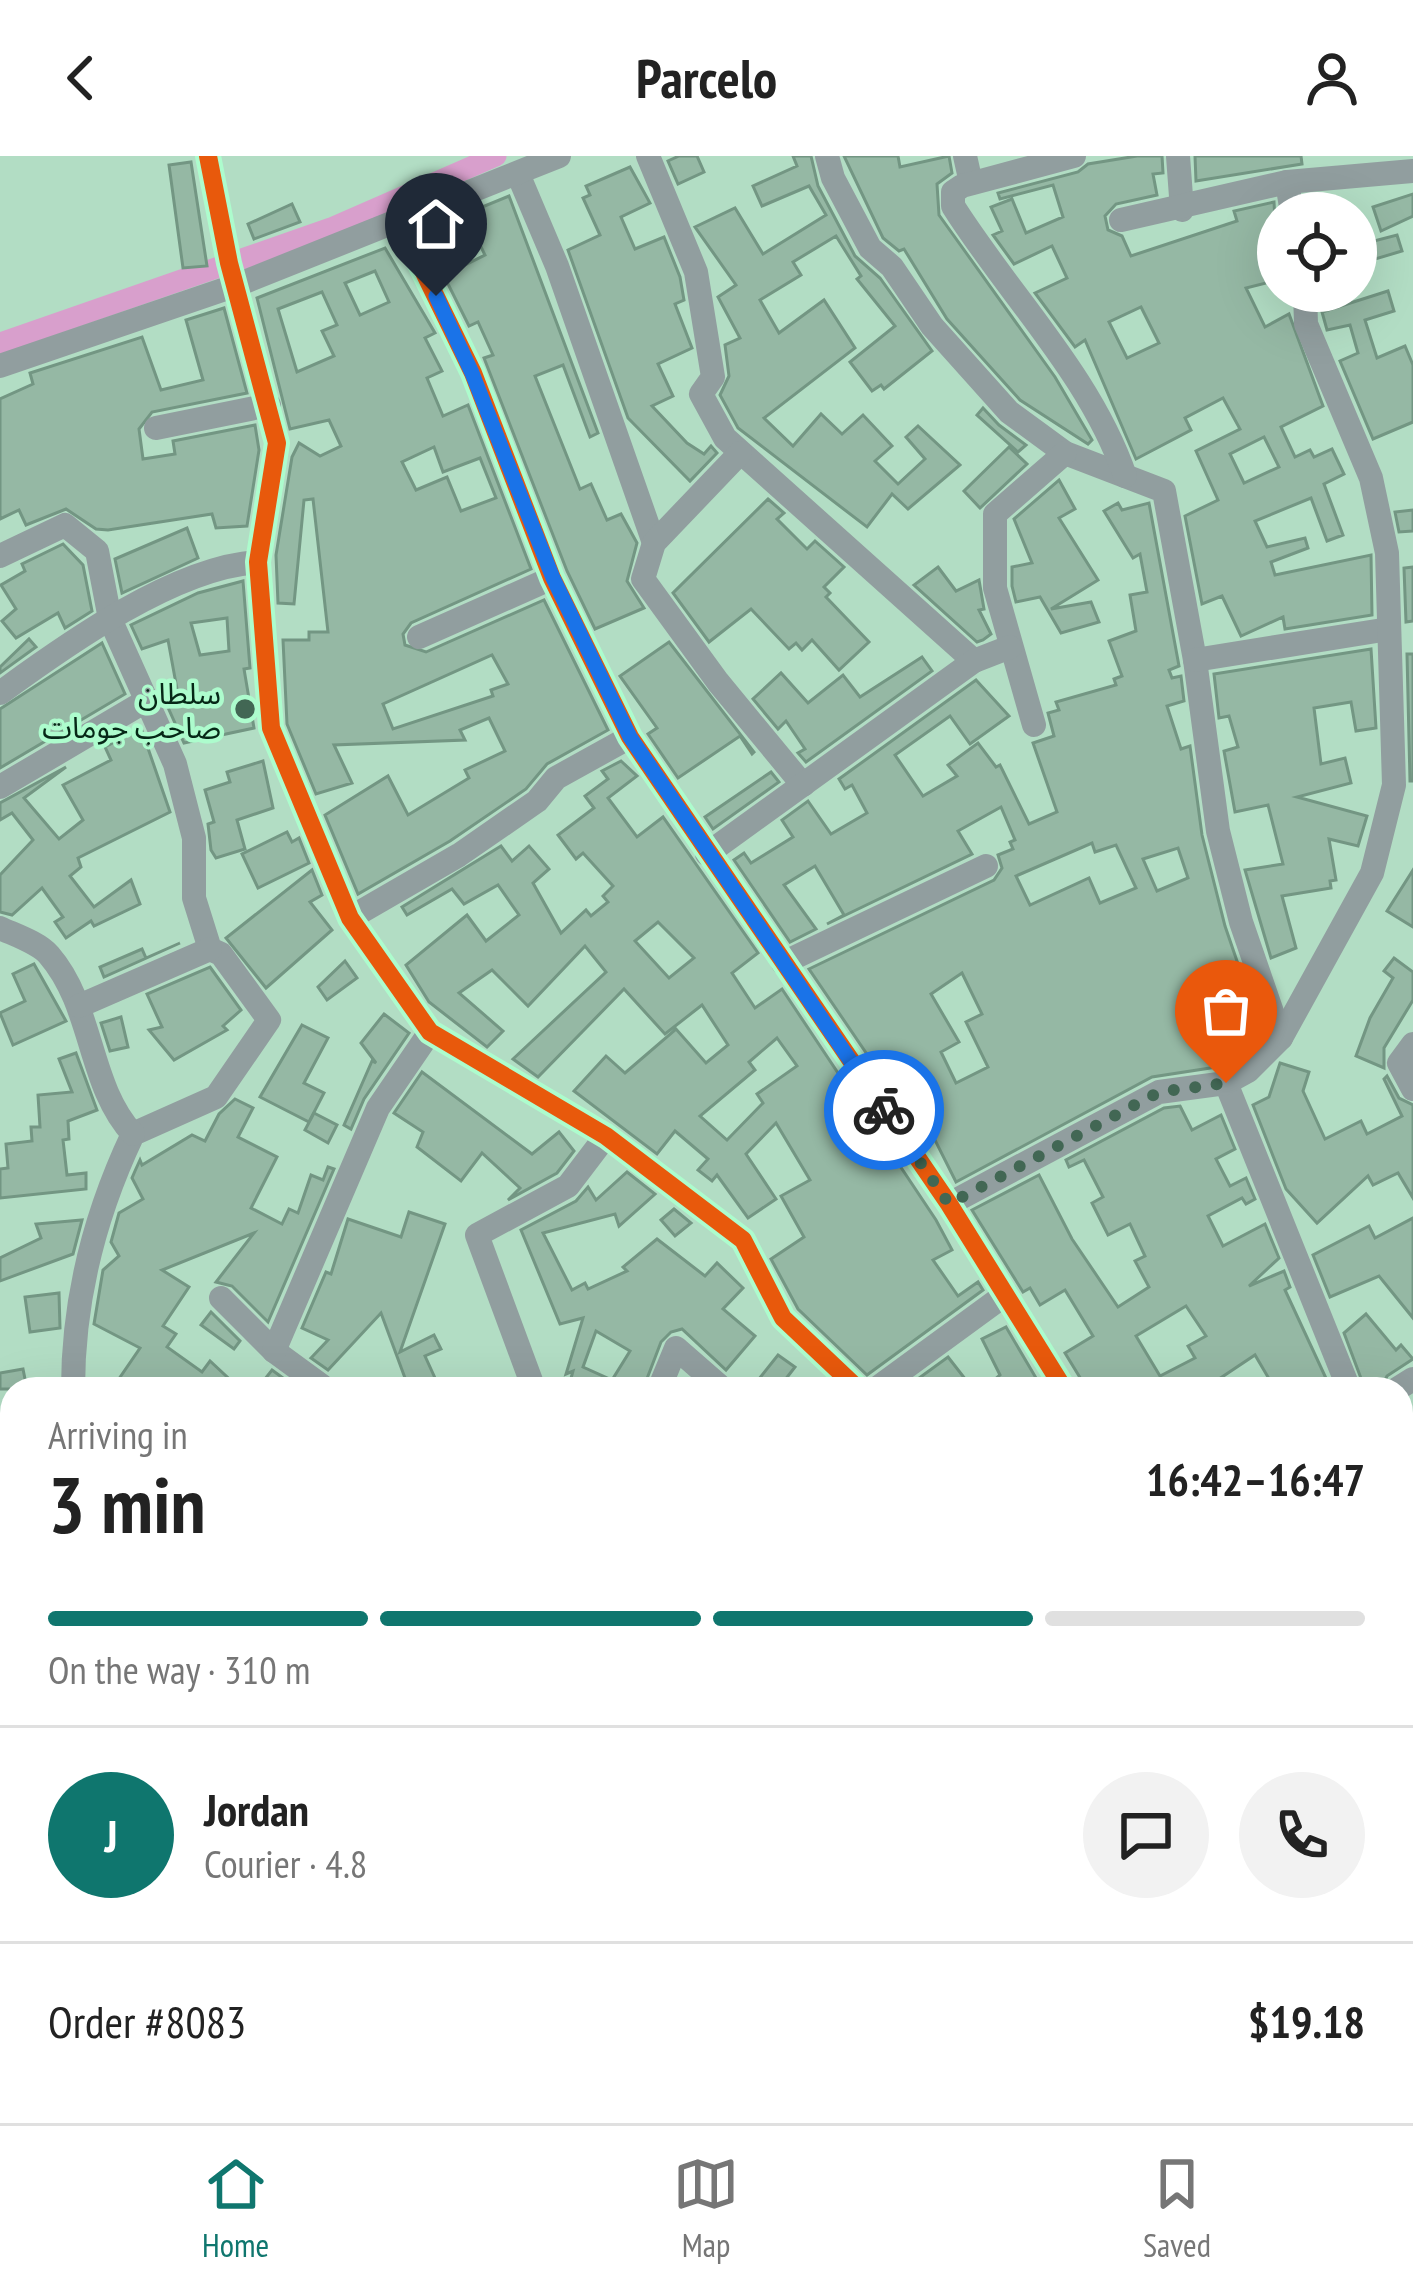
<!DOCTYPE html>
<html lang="en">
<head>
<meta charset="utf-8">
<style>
  body { margin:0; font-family:"PT Sans Narrow","Noto Sans Arabic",sans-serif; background:#f2f2f2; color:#222; height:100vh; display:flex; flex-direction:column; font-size:45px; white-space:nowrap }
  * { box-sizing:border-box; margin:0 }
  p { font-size:39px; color:#767676 }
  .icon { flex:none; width:66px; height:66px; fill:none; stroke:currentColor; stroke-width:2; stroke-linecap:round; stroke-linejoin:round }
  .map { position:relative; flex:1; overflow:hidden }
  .side { position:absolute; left:0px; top:1221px; width:1413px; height:747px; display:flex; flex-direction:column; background:#fff; border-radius:36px 36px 0 0; box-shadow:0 12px 48px #0002 }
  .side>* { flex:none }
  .fabs { position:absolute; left:1257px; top:36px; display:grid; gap:24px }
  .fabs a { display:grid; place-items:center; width:120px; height:120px; border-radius:50%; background:#fff; box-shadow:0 12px 48px #0002; font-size:60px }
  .pin { position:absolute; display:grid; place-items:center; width:102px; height:102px; color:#fff; margin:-123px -51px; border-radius:50% 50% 50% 0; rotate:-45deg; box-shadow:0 0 12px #0007 }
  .pin .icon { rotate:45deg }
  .courier { position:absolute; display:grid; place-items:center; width:120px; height:120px; margin:-60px; border:9px solid #1a73e8; border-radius:50%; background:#fff; color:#222; box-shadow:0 3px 15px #0007 }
  .head em { font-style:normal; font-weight:600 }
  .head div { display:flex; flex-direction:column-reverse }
  .head { display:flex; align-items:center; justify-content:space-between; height:204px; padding:0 48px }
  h1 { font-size:78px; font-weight:600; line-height:90px }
  .bar { display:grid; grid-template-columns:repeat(4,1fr); gap:18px 12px; align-content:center; height:144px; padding:0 48px }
  .bar i { height:15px; border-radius:9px; background:#e0e0e0 }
  .bar .on { background:#0f766e }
  .bar p { grid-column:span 4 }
  .line { display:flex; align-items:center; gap:30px; padding:0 48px; border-top:3px solid #e0e0e0 }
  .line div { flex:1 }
  .round { display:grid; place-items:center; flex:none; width:126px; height:126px; border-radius:63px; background:#f2f2f2 }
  header { display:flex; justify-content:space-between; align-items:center; height:156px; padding:0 48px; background:#fff; font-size:54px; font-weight:600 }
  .tabs { display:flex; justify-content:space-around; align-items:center; height:168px; border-top:3px solid #e0e0e0; background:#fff; font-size:33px; color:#767676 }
  .tabs a { display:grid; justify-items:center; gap:6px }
  .tabs .on { color:#0f766e }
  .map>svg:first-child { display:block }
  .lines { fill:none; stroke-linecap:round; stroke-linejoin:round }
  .canal { stroke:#d89fcc; stroke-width:21 }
  .building { fill:#95b8a4; stroke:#739683; stroke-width:3; fill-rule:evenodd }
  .minor { stroke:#919e9f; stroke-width:24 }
  .cycleway-casing { stroke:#adfccd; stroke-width:26 }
  .cycleway { stroke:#e8590c; stroke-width:18 }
  .done { stroke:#426754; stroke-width:12; stroke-dasharray:0 21.6 }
  .route { stroke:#1a73e8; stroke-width:15 }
  .poi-dot { fill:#426754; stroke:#adfccd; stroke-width:4.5 }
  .labels { text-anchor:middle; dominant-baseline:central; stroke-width:9; stroke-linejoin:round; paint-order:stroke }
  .poi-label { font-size:30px; fill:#062817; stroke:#adfccd; text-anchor:end }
</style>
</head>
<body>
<header><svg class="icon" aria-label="back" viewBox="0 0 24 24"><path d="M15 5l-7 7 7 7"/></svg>Parcelo<svg class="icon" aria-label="person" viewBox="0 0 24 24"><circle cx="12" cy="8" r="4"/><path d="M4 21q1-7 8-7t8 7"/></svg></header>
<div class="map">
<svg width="1413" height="1967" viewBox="0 0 1413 1967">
  <rect width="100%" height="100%" fill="#b2ddc4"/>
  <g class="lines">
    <path class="canal" d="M0,187L331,72L496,0"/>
  </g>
  <g class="building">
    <path d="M679,0H697L704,16L678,28L668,5Z"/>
    <path d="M793,0H811L818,30L855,100L880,122L932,195L884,233L881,229L872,235L850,206L895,170L857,123L861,120L836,80L793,106L801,119L760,144L779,177L824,144L855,192L764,262L793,290L821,258L842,278L863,259L892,290L875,305L898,328L925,303L906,281L918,270L960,309L908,353L892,338L867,371L738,272L720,239L729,220L725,189L740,182L718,141L736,129L695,71L735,52L763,98L826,59L809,30L762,50L753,30L797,10Z"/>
    <path d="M844,0H898L900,11L949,0L952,17L937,28L939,59L1055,221L1092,284L1088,288L1020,244L947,163L904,93L899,95L883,82Z"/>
    <path d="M1137,0H1162L1163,17L1153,18L1157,39L1116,48L1105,60L1108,74L1122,80L1131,100L1237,65L1234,55L1274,46L1278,124L1246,132L1265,171L1289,158L1323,250L1281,271L1295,301L1310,294L1314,301L1332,293L1344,318L1324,328L1343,379L1327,385L1311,342L1255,365L1267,391L1305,382L1308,392L1271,406L1275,419L1371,399L1372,459L1285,473L1283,461L1241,480L1222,440L1202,448L1185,360L1218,344L1196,295L1240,273L1223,242L1185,262L1191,274L1136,303L1085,184L1075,191L1035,137L1067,122L1052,90L1014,108L993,79L1002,75L991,51L1012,43L1026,77L1063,61L1053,29L1000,43L998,37L1078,16L1088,8ZM1141,151L1159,187L1127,202L1109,166ZM1264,281L1279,311L1244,327L1230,298Z"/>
    <path d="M1195,0H1301L1302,8L1196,25Z"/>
    <path d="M191,6L207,110L183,112L169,9Z"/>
    <path d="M630,11L650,47L621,61L635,93L664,81L680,121L684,144L675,148L692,192L658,208L673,240L652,250L687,287L704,298L711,290L717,297L690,325L628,262L568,94L600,79L583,42L590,39L586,30Z"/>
    <path d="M1413,38V60L1381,75L1373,51Z"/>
    <path d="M509,40L598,277L590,281L563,209L535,220L580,333L591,328L607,364L621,358L637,387L627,425L644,452L595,473L567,415L484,202L493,199L478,166L469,170L437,106L450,100L457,113L485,99L465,58Z"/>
    <path d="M292,48L300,66L254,83L248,68Z"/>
    <path d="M1397,79L1402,95L1372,104L1366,87Z"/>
    <path d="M385,92L435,177L425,182L442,215L427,222L443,260L468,249L531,413L411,467L403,478L405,489L426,496L544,444L608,574L547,608L526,633L450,685L358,738L325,659L388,620L408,659L469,622L465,614L505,595L489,562L460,574L465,584L334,589L352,627L316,638L287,568L283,484H309V476H328L313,343L304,344L294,448L278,447L276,399L292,301L299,287L320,300L341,290L329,264L290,273L257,142ZM375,115L389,146L360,159L345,127ZM322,136L337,169L322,175L334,200L297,216L278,153ZM434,291L443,316L480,302L496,342L461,355L447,321L416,334L402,306ZM492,499L508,528L491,534L493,540L393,573L383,548Z"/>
    <path d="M1388,135L1394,155L1365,164L1377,202L1405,190L1413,209V266L1373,283L1340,205L1358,197L1350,169L1327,174L1322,156Z"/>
    <path d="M224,152L247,237L152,256L139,273L143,303L175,298L173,285L255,269L259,294L247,370L216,372L212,358L108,374L96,373L66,353L26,369L19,354L0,363V243L33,228L30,217L142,181L161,234L203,224L186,164Z"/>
    <path d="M983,252L999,269L1026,289L1018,296L977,259Z"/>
    <path d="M1009,291L1027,308L980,352L964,335Z"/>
    <path d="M1059,324L1075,353L1059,362L1098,424L1051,453L1091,446L1099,466L1061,477L1040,441L1016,446L1012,430V411L1032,407L1014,363Z"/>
    <path d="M768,343L784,357L777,363L807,393L815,385L844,411L824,431L830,437L826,441L869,486L839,514L812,484L802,494L796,487L789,493L751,453L709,486L673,437Z"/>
    <path d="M1118,347L1122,354L1149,347L1179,510L1169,514L1172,522L1181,520L1184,545L1167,550L1181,593L1190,590L1202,679L1225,770L1262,878L1223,910L1152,921L956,1026L933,980L924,981L896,925L888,929L809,813L994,724L1002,712L998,699L1013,693L1010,686L1015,684L1001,651L958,675L972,698L827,768L844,759L815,710L784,729L816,773L790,786L734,704L744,697L751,707L793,681L782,664L808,645L831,678L867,657L852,629L845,633L839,623L976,524L1009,560L970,588L950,560L895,599L923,640L957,620L948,609L978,587L996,611L1000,609L1029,668L1057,656L1033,587L1054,580L1048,557L1059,554L1056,546L1116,529L1114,523L1122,520L1109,485L1136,475L1130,439L1147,436L1140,398L1133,402L1104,355ZM1092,687L1095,696L1116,689L1136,732L1100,747L1089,722L1030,749L1016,720ZM1178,692L1188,722L1157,735L1143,703ZM962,817L982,858L966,866L988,911L956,927L941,896L959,886L931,838Z"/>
    <path d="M1413,354V375L1399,376L1395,356Z"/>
    <path d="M187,372L198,402L122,437L115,403Z"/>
    <path d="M63,388L83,409L92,455L65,472L58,457L16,482L2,465L16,453L1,429L25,415L22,408Z"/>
    <path d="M938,411L956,435L979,424L984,453L979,454L991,478L983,484L977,486L914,429Z"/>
    <path d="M1413,411V465L1406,466L1404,412Z"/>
    <path d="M243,425L250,512L244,513L254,572L184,587L166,547L179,544L168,484L142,493L131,469L198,437ZM227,462L229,495L200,499L191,467Z"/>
    <path d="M29,483L36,491L0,517V511Z"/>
    <path d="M669,486L754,596L752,598L740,580L678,622L648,578L657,572L620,520Z"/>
    <path d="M102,487L125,538L0,612V553Z"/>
    <path d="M1371,493L1376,572L1356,575L1351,546L1314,552L1321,608L1345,602L1351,627L1297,641L1367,660L1358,690L1329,683L1336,724L1330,725L1331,732L1282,740L1296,792L1271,802L1245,714L1283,708L1268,649L1235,656L1224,595L1238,591L1229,560L1219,562L1214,518Z"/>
    <path d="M1407,498H1413V625H1410Z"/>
    <path d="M922,501L932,515L806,606L798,597L805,593L786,565L778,573L753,543L781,517L808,547L843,519L860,541Z"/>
    <path d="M141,572L170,656L78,702L81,711L70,720L94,751L131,724L140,748L94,770L91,765L66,782L55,766L63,761L42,732L12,759L0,756V719L33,684L12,657L0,664V647L66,611L24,642L59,683L83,664L63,629L111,604L105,591Z"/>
    <path d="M263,605L273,652L237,664L245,693L216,702L211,694L208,668L214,666L205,634L230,626L227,616Z"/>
    <path d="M621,605L637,620L608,642L637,681L663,661L758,797L732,817L755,852L782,833L936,1064L952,1094L933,1104L958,1140L978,1126L983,1134L867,1219L798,1153L771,1103L804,1081L781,1040L810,1024L776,967L746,998L776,1043L748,1062L717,1019L712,1025L698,1014L708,1003L675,975L657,998L574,935L606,900L625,917L676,873L706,907L728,889L702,849L665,878L624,833L538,921L513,903L606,816L585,790L528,850L492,814L459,837L503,875L487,891L429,846L406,809L467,759L486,785L519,759L498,729L464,748L452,733L407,759L402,751L501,690L512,705L529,690L549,713L533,727L561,777L586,754L591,760L608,746L603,740L613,730L583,697L576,703L558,679L594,652L585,640L608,623L602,615ZM658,766L694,802L669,822L635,785ZM777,882L797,910L757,938L763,947L727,984L700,960L755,914L749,906Z"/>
    <path d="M771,616L779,626L713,673L705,661Z"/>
    <path d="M287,676L292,686L299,682L309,707L258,732L242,698Z"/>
    <path d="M312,714L322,739L310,746L332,774L266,832L226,782Z"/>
    <path d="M1413,714V771L1387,755Z"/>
    <path d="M180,787L104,821L100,811L142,793L146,802Z"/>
    <path d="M1394,802L1413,816V844L1384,892V912L1356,900L1370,862L1393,822L1384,815Z"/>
    <path d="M345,805L357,822L327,844L318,831Z"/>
    <path d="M34,808L66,865L13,889L0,857L25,845L13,818Z"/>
    <path d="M210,811L241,854L223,870L227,874L174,904L149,874L162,871L147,838Z"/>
    <path d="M384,858L409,877L364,943L351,973L344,969L372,905L376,907L361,887Z"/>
    <path d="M121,861L128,891L110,895L101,867Z"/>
    <path d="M302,869L328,882L304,927L324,937L309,966L260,941Z"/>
    <path d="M76,897L97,954L68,965L69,983L63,984L67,1019L86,1017V1033L0,1042V1013L8,1012L6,988L32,985L31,971H40L38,939L72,936L59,903Z"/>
    <path d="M1280,907L1309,916L1303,935L1325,983L1361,965L1367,978L1402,960L1384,923L1387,920L1399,942L1413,949V1042L1398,1017L1373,1029L1368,1020L1317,1067L1286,1033L1253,949L1269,941Z"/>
    <path d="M422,916L532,998L559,976L574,995L557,1017L508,1044L520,1032L482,997L461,1025L417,991L423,976L394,957Z"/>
    <path d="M235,943L253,952L238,981L277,1001L251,1052L282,1068L289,1053L298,1057L311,1019L323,1024L328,1011L334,1013L268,1166L232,1130L216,1126L254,1077L162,1114L189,1131L163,1170L176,1178L167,1191L202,1216L210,1205L240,1233H112L140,1192L94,1168L103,1114L119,1100L111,1086L119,1057L143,1043L132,1022L135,1015L140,1004L142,1009L192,979L205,985L219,958Z"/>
    <path d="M1180,950L1192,974L1221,959L1235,993L1216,1003L1230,1030L1246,1022L1255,1043L1246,1048L1242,1042L1208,1060L1223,1090L1265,1068L1279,1102L1249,1130L1284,1115L1290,1131L1285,1134L1331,1233H1275L1255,1199L1204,1233H1087L1065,1197L1093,1180L1065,1134L1040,1149L1030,1132L1023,1136L972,1054L1039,1019L1072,1083L1118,1151L1149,1131L1135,1105L1145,1100L1130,1068L1108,1079L1092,1047L1103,1041L1084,1004L1069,1011L1066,1004L1164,952ZM1186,1150L1206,1180L1188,1190L1195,1202L1160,1220L1136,1180Z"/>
    <path d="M314,957L337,969L328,987L305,974Z"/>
    <path d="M627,1016L655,1038L619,1070L615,1058L543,1077L572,1134L585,1127L588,1133L627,1115L623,1111L657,1083L705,1120L717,1107L743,1132L723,1153L755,1180L726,1214L682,1173L671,1176L661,1186L643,1233H568L573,1215L566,1218L583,1162L560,1168L521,1074L576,1045L588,1031L596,1044ZM596,1175L630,1195L612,1224L583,1211Z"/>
    <path d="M674,1053L691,1067L675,1080L661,1064Z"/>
    <path d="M409,1056L445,1068L400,1196L434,1179L441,1193L425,1200L440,1233H391L405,1222L381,1157L328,1214L311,1202L328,1184L302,1172L326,1116L331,1118L348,1063L401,1081Z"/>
    <path d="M1413,1062V1162L1379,1120L1330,1141L1313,1099L1369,1070L1375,1082Z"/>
    <path d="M82,1064L73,1098L0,1125V1102L41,1082L36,1068Z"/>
    <path d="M59,1137L60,1172L30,1176L25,1141Z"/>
    <path d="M211,1156L240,1185L234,1193L201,1169Z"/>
    <path d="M1366,1158L1396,1194L1401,1189L1413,1203L1387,1220L1381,1233H1365L1344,1177Z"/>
    <path d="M1006,1171L1036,1222L1045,1233H984L1000,1219L982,1183Z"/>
    <path d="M778,1199L795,1211L778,1233H751Z"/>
    <path d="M948,1201L973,1233H904Z"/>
    <path d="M23,1213L27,1233H0V1217Z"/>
    <path d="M272,1214L298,1233H257Z"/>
  </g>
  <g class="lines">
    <g class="minor">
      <path d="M208,0L229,107L277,287L258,406L271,572L350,762L430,876L606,980L743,1084L783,1162L858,1233"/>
      <path d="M648,0L696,116L713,221L701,238L725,282L974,505"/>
      <path d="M827,0L833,22L870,92L892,111L932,170L1009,256L1065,297L1164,335L1195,504L1218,675L1241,766L1281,882"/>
      <path d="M965,0L971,27"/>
      <path d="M1074,0L962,30L953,36V50C1009,139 1091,220 1125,320"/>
      <path d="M1178,0L1182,54"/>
      <path d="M518,18L557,110L654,387"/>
      <path d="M1287,26L1292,57"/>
      <path d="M1121,64L1287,26L1413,15"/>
      <path d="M399,65L473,217L552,422L630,581L949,1048L1064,1233"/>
      <path d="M0,210L237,129L559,0"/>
      <path d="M156,272L269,249"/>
      <path d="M740,297L654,387L643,423L718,526L803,629"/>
      <path d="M0,400L65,369L97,395L110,463L175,608L194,682V742L210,793L221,798L269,864L216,941L133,978C95,1058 73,1145 73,1233"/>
      <path d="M419,481L552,422"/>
      <path d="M1195,504L1389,473"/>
      <path d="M0,537C67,488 175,411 258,406"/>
      <path d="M1034,569L995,432V358L1065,297"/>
      <path d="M0,631L144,546"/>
      <path d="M707,698L974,505L1010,491"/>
      <path d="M350,762L459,699L537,645L556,622L630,581"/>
      <path d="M0,772C15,779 39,787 49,799C94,851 88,930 133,978"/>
      <path d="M783,807L986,710"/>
      <path d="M79,850L210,793"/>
      <path d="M1413,888L1399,907L1413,933"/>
      <path d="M1226,927L1349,1233"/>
      <path d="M949,1048L1159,936L1226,927L1248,915L1281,882L1372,717L1394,629L1387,397L1371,322L1306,168L1305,135"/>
      <path d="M221,1142L274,1195L326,1233"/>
      <path d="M274,1195L378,952L430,876"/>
      <path d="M534,1233L477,1079L568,1030L606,980"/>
      <path d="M659,1233L676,1192L723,1233"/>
      <path d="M876,1233L1006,1138"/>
      <path d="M1397,1233L1413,1223"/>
      <path d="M0,1446L12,1453"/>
      <path d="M1401,1538L1413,1512"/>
      <path d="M0,1632L12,1636"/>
      <path d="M1401,1798L1413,1811"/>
      <path d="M1401,1842L1413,1836"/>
      <path d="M176,1956L182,1967"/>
      <path d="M452,1956L457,1967"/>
      <path d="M639,1956L644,1967"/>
      <path d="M857,1956L862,1967"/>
      <path d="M1081,1956L1085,1967"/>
      <path d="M79,1967V1956"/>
      <path d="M390,1967L413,1956"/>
      <path d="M744,1967L768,1956"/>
      <path d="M1130,1967L1154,1956"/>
    </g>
    <defs>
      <g id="cycleway">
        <path d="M208,0L229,107L277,287L258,406L271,572L350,762L430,876L606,980L743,1084L783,1162L858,1233"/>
        <path d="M399,65L473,217L552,422L630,581L949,1048L1064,1233"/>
      </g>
    </defs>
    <use href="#cycleway" class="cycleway-casing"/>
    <use href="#cycleway" class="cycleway"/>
  </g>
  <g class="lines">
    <path class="done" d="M884,954L949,1048L1159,936L1226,927"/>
    <path class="route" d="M436,140L472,217L553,422L630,581L884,954"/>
  </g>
  <circle class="poi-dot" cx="245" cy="553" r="12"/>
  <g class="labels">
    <g class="poi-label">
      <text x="221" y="536">سلطان<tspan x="221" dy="34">صاحب جومات</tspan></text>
    </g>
  </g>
</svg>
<div class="fabs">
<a><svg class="icon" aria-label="locate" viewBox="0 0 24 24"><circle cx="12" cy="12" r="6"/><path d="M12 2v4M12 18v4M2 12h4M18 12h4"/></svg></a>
</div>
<div class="pin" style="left:1226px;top:927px;background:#ea580c"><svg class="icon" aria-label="bag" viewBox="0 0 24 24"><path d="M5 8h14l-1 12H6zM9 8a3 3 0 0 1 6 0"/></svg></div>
<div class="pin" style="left:436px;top:140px;background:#1f2937"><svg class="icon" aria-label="home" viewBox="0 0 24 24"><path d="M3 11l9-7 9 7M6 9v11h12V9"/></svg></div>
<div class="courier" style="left:884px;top:954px"><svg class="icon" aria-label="bike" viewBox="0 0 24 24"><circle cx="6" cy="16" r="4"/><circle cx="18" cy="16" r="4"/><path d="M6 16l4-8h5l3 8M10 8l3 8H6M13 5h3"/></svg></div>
<section class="side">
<div class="head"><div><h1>3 min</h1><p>Arriving in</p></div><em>16:42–16:47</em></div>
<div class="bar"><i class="on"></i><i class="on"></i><i class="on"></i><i></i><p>On the way · 310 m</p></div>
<div class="line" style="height:216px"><b class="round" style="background:#0f766e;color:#fff">J</b><div><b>Jordan</b><p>Courier · 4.8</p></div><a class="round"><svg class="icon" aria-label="chat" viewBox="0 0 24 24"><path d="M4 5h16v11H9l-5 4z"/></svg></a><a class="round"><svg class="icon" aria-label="phone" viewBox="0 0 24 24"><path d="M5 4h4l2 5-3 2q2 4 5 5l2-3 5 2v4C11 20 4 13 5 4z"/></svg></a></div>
<div class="line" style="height:156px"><div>Order #8083</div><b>$19.18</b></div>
</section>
</div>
<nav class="tabs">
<a class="on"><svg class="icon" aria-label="home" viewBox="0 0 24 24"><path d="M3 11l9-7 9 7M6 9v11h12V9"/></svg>Home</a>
<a><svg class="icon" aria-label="map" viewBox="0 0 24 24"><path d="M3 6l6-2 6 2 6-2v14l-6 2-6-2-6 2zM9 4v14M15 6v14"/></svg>Map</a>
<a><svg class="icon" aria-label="saved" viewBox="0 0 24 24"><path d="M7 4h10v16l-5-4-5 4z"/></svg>Saved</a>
</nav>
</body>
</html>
